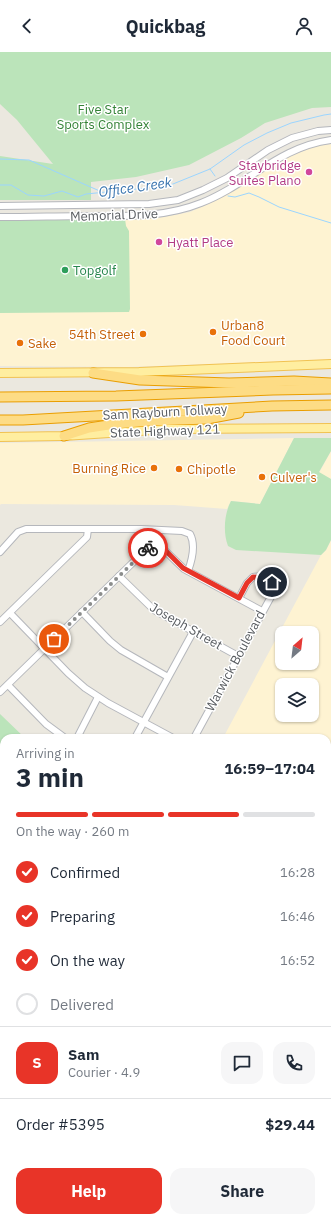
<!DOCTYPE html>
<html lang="en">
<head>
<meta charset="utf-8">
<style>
  body { margin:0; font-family:"IBM Plex Sans",sans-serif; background:#f6f6f7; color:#1f2937; height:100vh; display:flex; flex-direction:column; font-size:15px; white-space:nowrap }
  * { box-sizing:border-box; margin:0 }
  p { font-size:13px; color:#747a83 }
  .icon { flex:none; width:22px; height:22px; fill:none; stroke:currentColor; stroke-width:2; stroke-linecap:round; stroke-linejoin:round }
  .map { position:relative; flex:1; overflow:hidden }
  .panel { position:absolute; left:0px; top:682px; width:331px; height:488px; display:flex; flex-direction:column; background:#fff; border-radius:12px 12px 0 0; box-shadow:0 1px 3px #0004 }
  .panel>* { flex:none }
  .needle { width:26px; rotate:28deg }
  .buttons { position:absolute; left:275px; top:574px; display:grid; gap:8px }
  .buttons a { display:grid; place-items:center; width:44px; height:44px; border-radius:8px; background:#fff; box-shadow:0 1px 3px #0004; font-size:20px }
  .pin { position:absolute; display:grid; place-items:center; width:34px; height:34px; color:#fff; margin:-17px; border:2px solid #fff; border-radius:50%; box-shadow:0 1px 4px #0007 }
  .courier { position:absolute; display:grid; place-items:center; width:40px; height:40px; margin:-20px; border:3px solid #e83428; border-radius:50%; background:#fff; color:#222; box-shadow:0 1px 5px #0007 }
  .overview em { font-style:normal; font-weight:800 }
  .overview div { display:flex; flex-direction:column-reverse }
  .overview { display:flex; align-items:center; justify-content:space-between; height:68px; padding:0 16px }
  h1 { font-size:26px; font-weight:800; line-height:30px }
  .bar { display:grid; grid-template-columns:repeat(4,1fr); gap:6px 4px; align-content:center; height:48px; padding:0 16px }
  .bar i { height:5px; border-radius:3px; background:#e0e1e3 }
  .bar .on { background:#e83428 }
  .bar p { grid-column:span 4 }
  .line { display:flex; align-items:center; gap:10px; padding:0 16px; border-top:1px solid #e0e1e3 }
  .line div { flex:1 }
  .round { display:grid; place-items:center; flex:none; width:42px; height:42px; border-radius:12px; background:#f6f6f7 }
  ol { padding:0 16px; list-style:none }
  li { display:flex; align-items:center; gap:12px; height:44px }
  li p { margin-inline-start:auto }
  li .icon { padding:4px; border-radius:50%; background:#e83428; color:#fff; stroke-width:4 }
  li:last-child { color:#747a83 }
  li i { width:22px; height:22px; border:2px solid #e0e1e3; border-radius:50% }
  .button { display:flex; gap:8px; margin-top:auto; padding:8px 16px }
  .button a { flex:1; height:46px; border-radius:12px; background:#e83428; color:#fff; font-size:16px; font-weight:800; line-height:46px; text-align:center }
  .button a+a { background:#f6f6f7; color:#1f2937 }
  header { display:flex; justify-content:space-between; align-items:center; height:52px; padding:0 16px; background:#fff; font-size:18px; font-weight:800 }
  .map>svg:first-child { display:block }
  .commercial { fill:#fef3d2; fill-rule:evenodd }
  .green { fill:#bbe4ba }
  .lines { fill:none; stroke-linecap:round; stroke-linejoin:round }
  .stream { stroke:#9bd5ff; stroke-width:1 }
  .minor-casing { stroke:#b5b7bc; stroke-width:8 }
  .major-casing { stroke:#f1c252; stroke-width:10 }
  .highway-casing { stroke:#ea9e00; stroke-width:11 }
  .minor { stroke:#fff; stroke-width:6 }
  .major { stroke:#ffeea0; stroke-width:8 }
  .highway { stroke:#fddc85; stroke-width:9 }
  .done { stroke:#8b8d8c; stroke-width:4; stroke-dasharray:0 7.2 }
  .route { stroke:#e83428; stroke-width:5 }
  .hotel-dot { fill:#d1479c; stroke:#fff; stroke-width:1.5 }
  .leisure-dot { fill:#2e9e5b; stroke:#fff; stroke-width:1.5 }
  .food-dot { fill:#e8710a; stroke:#fff; stroke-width:1.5 }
  .labels { text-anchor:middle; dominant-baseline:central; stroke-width:3; stroke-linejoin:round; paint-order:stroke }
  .park-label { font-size:13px; fill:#348337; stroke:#fff }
  .hotel-label { font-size:13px; fill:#b23c85; stroke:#fff; text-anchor:end }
  .street-label { font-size:13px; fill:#585c60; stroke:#fff }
  .leisure-label { font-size:13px; fill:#27864d; stroke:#fff; text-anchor:start }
  .food-label { font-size:13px; fill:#c56008; stroke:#fff; text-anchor:start }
  .water-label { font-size:14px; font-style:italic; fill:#3a75af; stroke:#fff }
</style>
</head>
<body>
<header><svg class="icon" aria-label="back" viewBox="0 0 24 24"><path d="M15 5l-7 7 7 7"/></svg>Quickbag<svg class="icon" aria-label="person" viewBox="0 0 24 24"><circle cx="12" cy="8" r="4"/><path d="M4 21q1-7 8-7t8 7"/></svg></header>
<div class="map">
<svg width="331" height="1170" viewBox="0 0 331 1170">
  <rect width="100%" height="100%" fill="#ebe8df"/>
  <g class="commercial">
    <path d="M331,92V308L128,315L0,314V167L158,166L190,160L217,148L281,108L316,94Z"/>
    <path d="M294,386L260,452L231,449L227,457L174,453L1,452L0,453V391Z"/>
    <path d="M331,399V427L319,421Z"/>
    <path d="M331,488V1127L327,1125V686H223L321,503L326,498ZM282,581H312V611H282ZM282,633H312V663H282Z"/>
  </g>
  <g class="green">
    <path d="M0,0H331V55L312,56L265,71L241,86L189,113L136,125L91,130V148H0V104L53,112L17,68L0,52Z"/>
    <path d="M0,166H123L125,167L126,174L129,179L130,257L129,260L0,261Z"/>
    <path d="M294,386H331V399L319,420L331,427V488L326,498L321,503L236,498L228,494C223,481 224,462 231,449L260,452Z"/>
    <path d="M0,662L25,686H4V721L0,722Z"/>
    <path d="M0,982L4,984V1166H209L207,1170H0Z"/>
  </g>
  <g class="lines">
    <g class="stream">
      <path d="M0,107L29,108L102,140"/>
      <path d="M210,117L215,124"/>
      <path d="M0,133H11L28,143L44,144L62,139L78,145L86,142L168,134L210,117L244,93L267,81L291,71L324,63L331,62"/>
      <path d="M228,144L235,145L249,141L259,145L279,155L331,171"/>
    </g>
    <defs>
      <g id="minor">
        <path d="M0,154L149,152L178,148L203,138L227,126L268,98L292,86L318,79L331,78"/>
        <path d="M0,165C31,165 63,164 94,164C131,164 166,165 201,151C248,133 278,95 331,88"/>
        <path d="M155,478V489L184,517L262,559"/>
        <path d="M0,500L18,480L26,477H141L182,479L190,482C196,493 192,508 188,519"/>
        <path d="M119,524L154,558L238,604"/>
        <path d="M82,560L110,589L121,598L168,625"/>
        <path d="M10,561L68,621L85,636L108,651L173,686"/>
        <path d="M0,570L87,485L88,477"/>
        <path d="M8,633L46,672L65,686"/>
        <path d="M0,640L155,489"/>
        <path d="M77,686L98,645"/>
        <path d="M135,686L193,580"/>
        <path d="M194,686L273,541C277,527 264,523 253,525L247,531L239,546"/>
        <path d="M0,728L4,727"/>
        <path d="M0,754L4,768"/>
        <path d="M0,847L4,846"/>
        <path d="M327,1035L331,1036"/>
        <path d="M327,1126L331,1118"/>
        <path d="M302,1170L304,1166"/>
      </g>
      <g id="major">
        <path d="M0,321L139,320L331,312"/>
        <path d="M0,385L64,384L169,377L331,376"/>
        <path d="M0,928L4,936"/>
        <path d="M0,955L4,961"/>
        <path d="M327,1134L331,1136"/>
        <path d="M327,1148L331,1151"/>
      </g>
      <g id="highway">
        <path d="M93,321L140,328L229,331L294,329L331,331"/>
        <path d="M0,345L116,344L273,338L331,337"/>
        <path d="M0,368H23L272,354L331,353"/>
        <path d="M64,384L89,376L115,372L150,369L207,367L239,361"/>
      </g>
    </defs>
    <use href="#minor" class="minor-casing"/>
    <use href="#major" class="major-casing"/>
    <use href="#highway" class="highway-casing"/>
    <use href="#minor" class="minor"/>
    <use href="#major" class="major"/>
    <use href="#highway" class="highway"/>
  </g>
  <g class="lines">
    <path class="done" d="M54,587L148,496"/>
    <path class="route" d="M148,496L155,488L183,516L239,546L247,531L253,525L266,526L272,530"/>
  </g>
  <g class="hotel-dot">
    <circle cx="309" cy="120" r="4"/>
    <circle cx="159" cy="190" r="4"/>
  </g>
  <circle class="leisure-dot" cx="65" cy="218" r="4"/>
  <g class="food-dot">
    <circle cx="213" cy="280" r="4"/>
    <circle cx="143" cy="282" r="4"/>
    <circle cx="20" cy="291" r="4"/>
    <circle cx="154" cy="416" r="4"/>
    <circle cx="179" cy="417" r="4"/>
    <circle cx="262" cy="425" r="4"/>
  </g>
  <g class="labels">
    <g class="park-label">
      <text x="103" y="57">Five Star<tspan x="103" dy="15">Sports Complex</tspan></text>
    </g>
    <g class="hotel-label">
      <text x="301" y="113">Staybridge<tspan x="301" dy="15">Suites Plano</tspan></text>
      <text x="167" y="190" text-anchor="start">Hyatt Place</text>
    </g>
    <g class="street-label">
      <text transform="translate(114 163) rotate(-2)">Memorial Drive</text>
      <text transform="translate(165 360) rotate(-3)">Sam Rayburn Tollway</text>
      <text transform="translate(165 379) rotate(-2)">State Highway 121</text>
      <text transform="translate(186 574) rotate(30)">Joseph Street</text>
      <text transform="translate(235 609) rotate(-62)">Warwick Boulevard</text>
    </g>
    <g class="leisure-label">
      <text x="73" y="218">Topgolf</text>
    </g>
    <g class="food-label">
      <text x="221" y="273">Urban8<tspan x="221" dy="15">Food Court</tspan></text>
      <text x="135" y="282" text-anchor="end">54th Street</text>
      <text x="28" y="291">Sake</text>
      <text x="146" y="416" text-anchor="end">Burning Rice</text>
      <text x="187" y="417">Chipotle</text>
      <text x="270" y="425">Culver's</text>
    </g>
    <g class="water-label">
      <text transform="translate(135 135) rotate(-8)">Office Creek</text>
    </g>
  </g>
</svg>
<div class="buttons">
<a><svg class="needle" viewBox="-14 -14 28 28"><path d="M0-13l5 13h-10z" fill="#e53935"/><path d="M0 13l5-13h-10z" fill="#747a83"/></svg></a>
<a><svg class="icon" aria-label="layers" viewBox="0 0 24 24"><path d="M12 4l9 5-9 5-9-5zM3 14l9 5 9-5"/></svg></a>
</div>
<div class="pin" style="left:54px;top:587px;background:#ea580c"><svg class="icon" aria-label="bag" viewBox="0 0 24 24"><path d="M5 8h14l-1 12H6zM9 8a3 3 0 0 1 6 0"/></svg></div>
<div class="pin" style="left:272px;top:530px;background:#1f2937"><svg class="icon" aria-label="home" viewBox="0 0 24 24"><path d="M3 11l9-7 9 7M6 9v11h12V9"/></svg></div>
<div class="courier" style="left:148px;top:496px"><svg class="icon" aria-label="bike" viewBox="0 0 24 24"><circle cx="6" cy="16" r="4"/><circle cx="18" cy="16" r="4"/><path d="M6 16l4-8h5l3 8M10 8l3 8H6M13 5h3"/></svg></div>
<section class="panel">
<div class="overview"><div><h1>3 min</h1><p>Arriving in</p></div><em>16:59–17:04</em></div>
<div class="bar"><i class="on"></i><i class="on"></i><i class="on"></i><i></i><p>On the way · 260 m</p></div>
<ol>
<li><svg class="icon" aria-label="check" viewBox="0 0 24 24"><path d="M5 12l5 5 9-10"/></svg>Confirmed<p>16:28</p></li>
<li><svg class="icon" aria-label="check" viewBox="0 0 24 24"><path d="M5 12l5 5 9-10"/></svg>Preparing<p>16:46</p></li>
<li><svg class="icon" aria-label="check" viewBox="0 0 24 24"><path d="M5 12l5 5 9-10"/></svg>On the way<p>16:52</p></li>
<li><i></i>Delivered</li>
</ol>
<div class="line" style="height:72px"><b class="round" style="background:#e83428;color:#fff">S</b><div><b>Sam</b><p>Courier · 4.9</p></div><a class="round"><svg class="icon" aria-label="chat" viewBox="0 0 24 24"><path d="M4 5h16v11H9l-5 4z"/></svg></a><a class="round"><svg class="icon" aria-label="phone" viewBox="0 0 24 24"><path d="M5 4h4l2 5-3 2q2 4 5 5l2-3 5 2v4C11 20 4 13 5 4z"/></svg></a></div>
<div class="line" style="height:52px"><div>Order #5395</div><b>$29.44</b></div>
<div class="button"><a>Help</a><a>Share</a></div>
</section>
</div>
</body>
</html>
